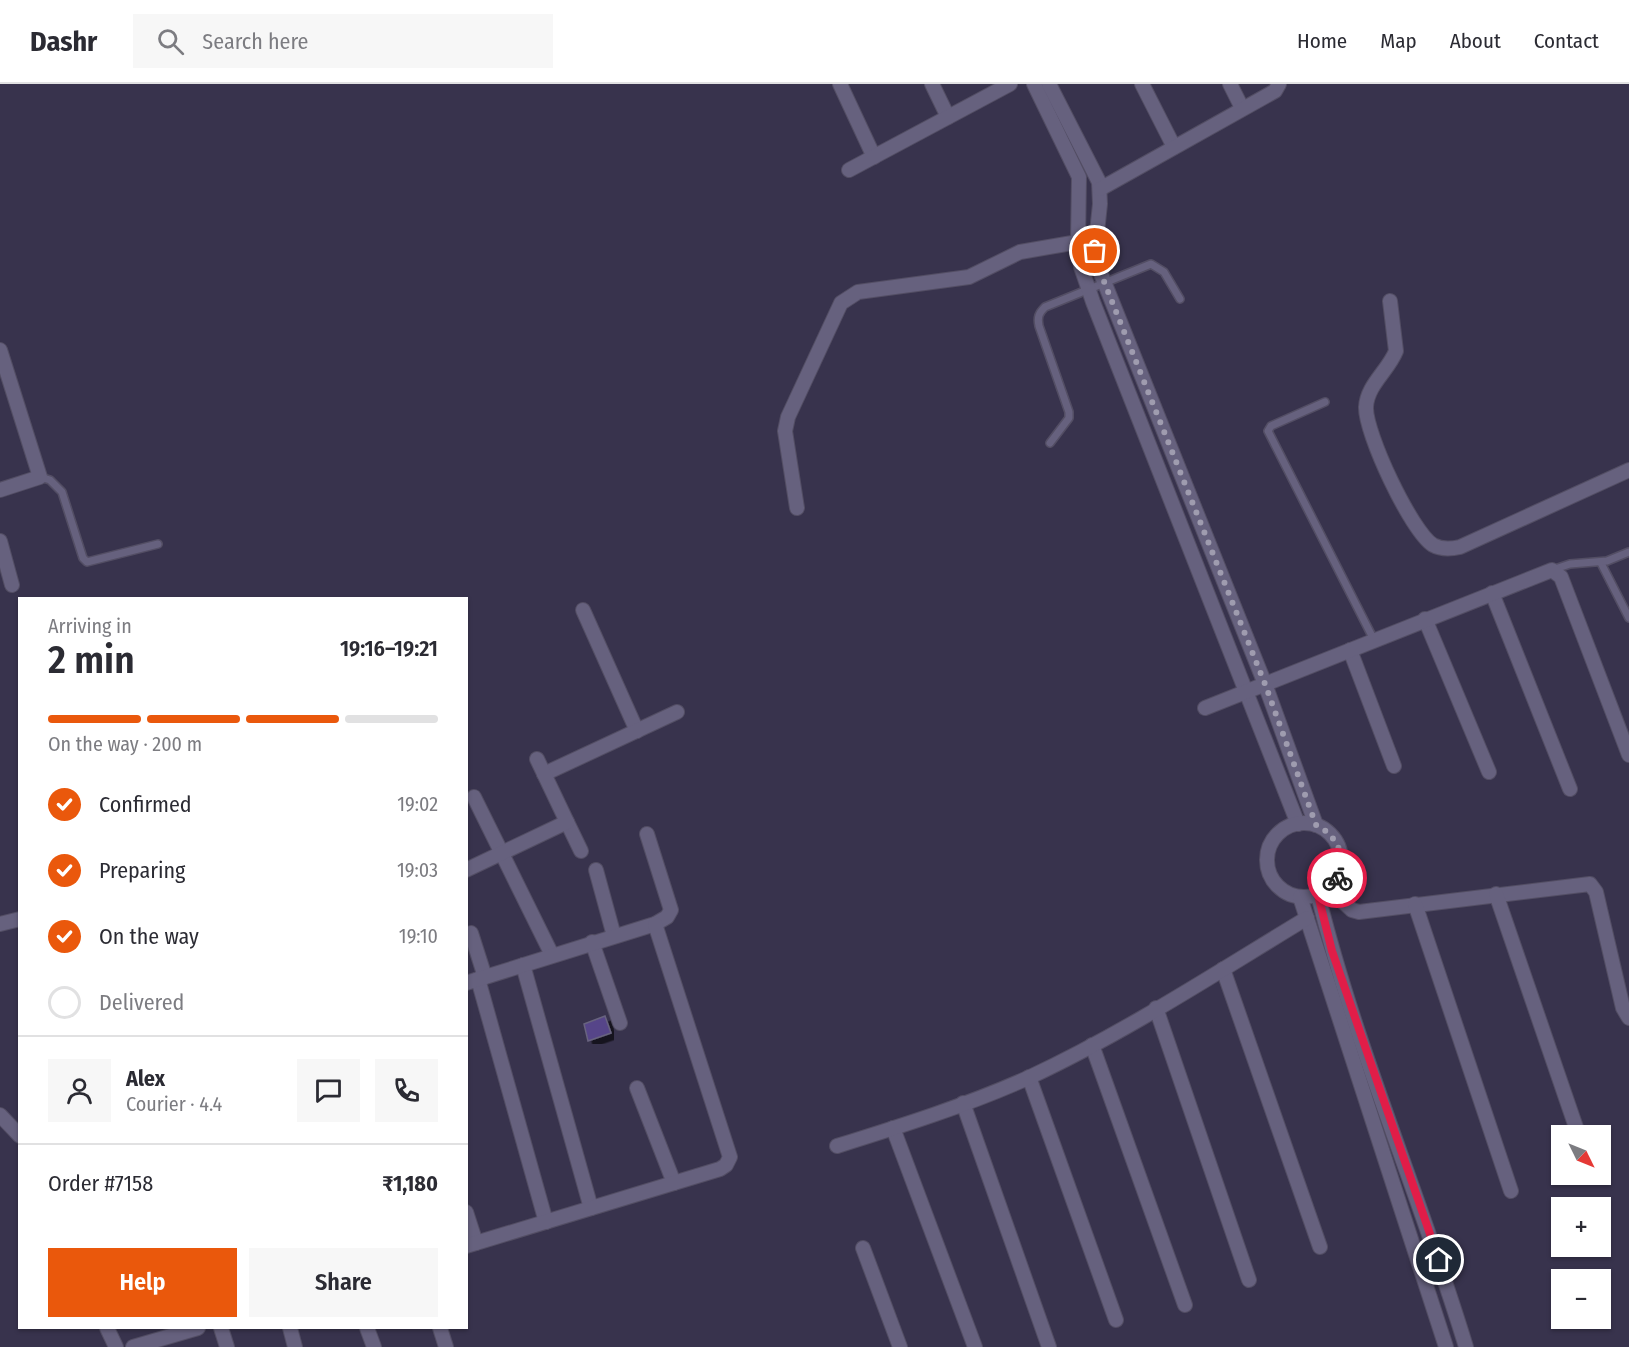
<!DOCTYPE html>
<html lang="en">
<head>
<meta charset="utf-8">
<style>
  body { margin:0; font-family:"Fira Sans Condensed",sans-serif; background:#f7f7f7; color:#2b2b33; height:100vh; display:flex; flex-direction:column; font-size:22px; white-space:nowrap }
  * { box-sizing:border-box; margin:0 }
  p { font-size:20px; color:#7c7c81 }
  .icon { flex:none; width:33px; height:33px; fill:none; stroke:currentColor; stroke-width:2; stroke-linecap:round; stroke-linejoin:round }
  .map { position:relative; flex:1; overflow:hidden }
  .panel { position:absolute; left:18px; top:513px; width:450px; height:732px; display:flex; flex-direction:column; background:#fff; border-radius:0px; box-shadow:0 2px 4px #0004 }
  .panel>* { flex:none }
  .needle { width:39px; rotate:133deg }
  .tools { position:absolute; left:1551px; top:1041px; display:grid; gap:12px }
  .tools a { display:grid; place-items:center; width:60px; height:60px; border-radius:0px; background:#fff; box-shadow:0 2px 4px #0004; font-size:30px }
  .pin { position:absolute; display:grid; place-items:center; width:51px; height:51px; color:#fff; margin:-26px; border:3px solid #fff; border-radius:50%; box-shadow:0 2px 6px #0007 }
  .courier { position:absolute; display:grid; place-items:center; width:60px; height:60px; margin:-30px; border:4px solid #e11d48; border-radius:50%; background:#fff; color:#222; box-shadow:0 2px 8px #0007 }
  .summary em { font-style:normal; font-weight:600 }
  .summary div { display:flex; flex-direction:column-reverse }
  .summary { display:flex; align-items:center; justify-content:space-between; height:102px; padding:0 30px }
  h1 { font-size:39px; font-weight:600; line-height:45px }
  .bar { display:grid; grid-template-columns:repeat(4,1fr); gap:9px 6px; align-content:center; height:72px; padding:0 30px }
  .bar i { height:8px; border-radius:4px; background:#e1e1e2 }
  .bar .selected { background:#ea580c }
  .bar p { grid-column:span 4 }
  .line { display:flex; align-items:center; gap:15px; padding:0 30px; border-top:2px solid #e1e1e2 }
  .line div { flex:1 }
  .round { display:grid; place-items:center; flex:none; width:63px; height:63px; border-radius:0px; background:#f7f7f7 }
  ol { padding:0 30px; list-style:none }
  li { display:flex; align-items:center; gap:18px; height:66px }
  li p { margin-inline-start:auto }
  li .icon { padding:6px; border-radius:50%; background:#ea580c; color:#fff; stroke-width:4 }
  li:last-child { color:#7c7c81 }
  li i { width:33px; height:33px; border:3px solid #e1e1e2; border-radius:50% }
  .cta { display:flex; gap:12px; margin-top:auto; padding:12px 30px }
  .cta a { flex:1; height:69px; border-radius:0px; background:#ea580c; color:#fff; font-size:24px; font-weight:600; line-height:69px; text-align:center }
  .cta a+a { background:#f7f7f7; color:#2b2b33 }
  header { display:flex; align-items:center; gap:36px; box-sizing:border-box; height:84px; padding:0 30px; background:#fff; border-bottom:2px solid #e1e1e2 }
  header strong { font-size:28px }
  nav { display:flex; gap:33px; margin-inline-start:auto; font-size:21px }
  .search { width:420px; height:54px; background:#f7f7f7; display:flex; align-items:center; gap:15px; box-sizing:border-box; padding:0 21px; border-radius:0px; color:#7c7c81; font-size:22px }
  .map>svg:first-child { display:block }
  .building { fill:#564589; stroke:#68637f; stroke-width:1.5; filter:url(#shadow) }
  .lines { fill:none; stroke-linecap:round; stroke-linejoin:round }
  .lane-casing { stroke:#534e64; stroke-width:10 }
  .street-casing { stroke:#534e64; stroke-width:16 }
  .lane { stroke:#66617e; stroke-width:7 }
  .street { stroke:#66617e; stroke-width:14 }
  .done { stroke:#9f9caf; stroke-width:6; stroke-dasharray:0 10.8 }
  .route { stroke:#e11d48; stroke-width:8 }
</style>
</head>
<body>
<header>
<strong>Dashr</strong>
<div class="search"><svg class="icon" aria-label="search" viewBox="0 0 24 24"><circle cx="10" cy="10" r="6"/><path d="M15 15l6 6"/></svg>Search here</div>
<nav><a>Home</a><a>Map</a><a>About</a><a>Contact</a></nav>
</header>
<div class="map">
<svg width="1629" height="1263" viewBox="0 0 1629 1263">
  <defs>
    <filter id="shadow"><feDropShadow dx="5.5" dy="5.5" stdDeviation="0" flood-color="#0009"/></filter>
  </defs>
  <rect width="100%" height="100%" fill="#38334d"/>
  <path class="building" d="M605,932L611,949L588,957L584,940Z"/>
  <g class="lines">
    <defs>
      <g id="lane">
        <path d="M1325,318L1271,342L1268,347L1374,556"/>
        <path d="M1050,359L1069,334V328L1039,242C1037,233 1039,229 1045,223L1151,180L1164,188L1180,215"/>
        <path d="M40,393L50,396L62,408L83,474L87,478L158,460"/>
        <path d="M1601,479L1629,534"/>
        <path d="M1552,486L1570,480L1607,477L1629,468"/>
      </g>
      <g id="street">
        <path d="M840,0L874,73"/>
        <path d="M932,0L948,33"/>
        <path d="M1034,0L1079,93L1078,158L1081,183L1093,218L1298,740"/>
        <path d="M1049,0L1099,98L1100,120L1095,167L1097,180L1265,600L1316,741"/>
        <path d="M1142,0L1174,63"/>
        <path d="M1230,0L1242,24"/>
        <path d="M849,86L1010,0"/>
        <path d="M1100,105L1275,7L1279,0"/>
        <path d="M1390,217L1396,267C1388,287 1367,301 1366,323C1365,349 1411,447 1433,461C1442,466 1451,465 1460,463L1629,386"/>
        <path d="M0,266L40,393L0,406"/>
        <path d="M797,424L785,347L788,333L841,219L858,208L969,193L1020,168L1078,158"/>
        <path d="M0,457L12,501"/>
        <path d="M1492,509L1570,705"/>
        <path d="M583,526L637,647"/>
        <path d="M1425,535L1489,688"/>
        <path d="M1350,566L1394,682"/>
        <path d="M1205,624L1552,486L1561,493L1629,671"/>
        <path d="M544,690L677,628"/>
        <path d="M474,713L552,871"/>
        <path d="M567,738L581,767"/>
        <circle cx="1304" cy="776" r="37"/>
        <path d="M466,786L567,738L537,675"/>
        <path d="M596,786L614,852"/>
        <path d="M1328,804L1352,826L1359,828L1590,800L1596,808L1623,924L1629,934"/>
        <path d="M1496,810L1579,1052"/>
        <path d="M1318,811C1356,965 1420,1111 1466,1263"/>
        <path d="M1300,813L1446,1263"/>
        <path d="M1415,820L1511,1107"/>
        <path d="M0,840L20,835"/>
        <path d="M471,849L485,893"/>
        <path d="M592,858L620,939"/>
        <path d="M523,881L591,1124"/>
        <path d="M1223,885L1320,1163"/>
        <path d="M478,895L546,1138"/>
        <path d="M466,899L655,840L667,833L671,826L647,750"/>
        <path d="M1156,924L1249,1196"/>
        <path d="M1092,961L1185,1221"/>
        <path d="M1029,993L1116,1236"/>
        <path d="M637,1004L674,1099"/>
        <path d="M963,1019L1049,1263"/>
        <path d="M0,1031L20,1052"/>
        <path d="M893,1044L975,1263"/>
        <path d="M837,1062C901,1042 968,1021 1030,993C1126,948 1216,889 1307,834"/>
        <path d="M466,1128L476,1159"/>
        <path d="M466,1162L720,1085L726,1081L730,1073L655,840"/>
        <path d="M863,1164L900,1263"/>
        <path d="M107,1244L116,1263"/>
        <path d="M221,1244L227,1263"/>
        <path d="M290,1244L295,1263"/>
        <path d="M367,1244L374,1263"/>
        <path d="M440,1244L446,1263"/>
        <path d="M133,1263L198,1244"/>
      </g>
    </defs>
    <use href="#lane" class="lane-casing"/>
    <use href="#street" class="street-casing"/>
    <use href="#lane" class="lane"/>
    <use href="#street" class="street"/>
  </g>
  <g class="lines">
    <path class="done" d="M1095,167L1097,180L1265,600L1316,741C1336,751 1348,772 1337,794"/>
    <path class="route" d="M1337,794L1333,801L1318,811L1332,867L1439,1176"/>
  </g>
</svg>
<div class="tools">
<a><svg class="needle" viewBox="-14 -14 28 28"><path d="M0-13l5 13h-10z" fill="#e53935"/><path d="M0 13l5-13h-10z" fill="#7c7c81"/></svg></a>
<a>+</a>
<a>−</a>
</div>
<div class="pin" style="left:1095px;top:167px;background:#ea580c"><svg class="icon" aria-label="bag" viewBox="0 0 24 24"><path d="M5 8h14l-1 12H6zM9 8a3 3 0 0 1 6 0"/></svg></div>
<div class="pin" style="left:1439px;top:1176px;background:#1f2937"><svg class="icon" aria-label="home" viewBox="0 0 24 24"><path d="M3 11l9-7 9 7M6 9v11h12V9"/></svg></div>
<div class="courier" style="left:1337px;top:794px"><svg class="icon" aria-label="bike" viewBox="0 0 24 24"><circle cx="6" cy="16" r="4"/><circle cx="18" cy="16" r="4"/><path d="M6 16l4-8h5l3 8M10 8l3 8H6M13 5h3"/></svg></div>
<section class="panel">
<div class="summary"><div><h1>2 min</h1><p>Arriving in</p></div><em>19:16–19:21</em></div>
<div class="bar"><i class="selected"></i><i class="selected"></i><i class="selected"></i><i></i><p>On the way · 200 m</p></div>
<ol>
<li><svg class="icon" aria-label="check" viewBox="0 0 24 24"><path d="M5 12l5 5 9-10"/></svg>Confirmed<p>19:02</p></li>
<li><svg class="icon" aria-label="check" viewBox="0 0 24 24"><path d="M5 12l5 5 9-10"/></svg>Preparing<p>19:03</p></li>
<li><svg class="icon" aria-label="check" viewBox="0 0 24 24"><path d="M5 12l5 5 9-10"/></svg>On the way<p>19:10</p></li>
<li><i></i>Delivered</li>
</ol>
<div class="line" style="height:108px"><a class="round"><svg class="icon" aria-label="person" viewBox="0 0 24 24"><circle cx="12" cy="8" r="4"/><path d="M4 21q1-7 8-7t8 7"/></svg></a><div><b>Alex</b><p>Courier · 4.4</p></div><a class="round"><svg class="icon" aria-label="chat" viewBox="0 0 24 24"><path d="M4 5h16v11H9l-5 4z"/></svg></a><a class="round"><svg class="icon" aria-label="phone" viewBox="0 0 24 24"><path d="M5 4h4l2 5-3 2q2 4 5 5l2-3 5 2v4C11 20 4 13 5 4z"/></svg></a></div>
<div class="line" style="height:78px"><div>Order #7158</div><b>₹1,180</b></div>
<div class="cta"><a>Help</a><a>Share</a></div>
</section>
</div>
</body>
</html>
